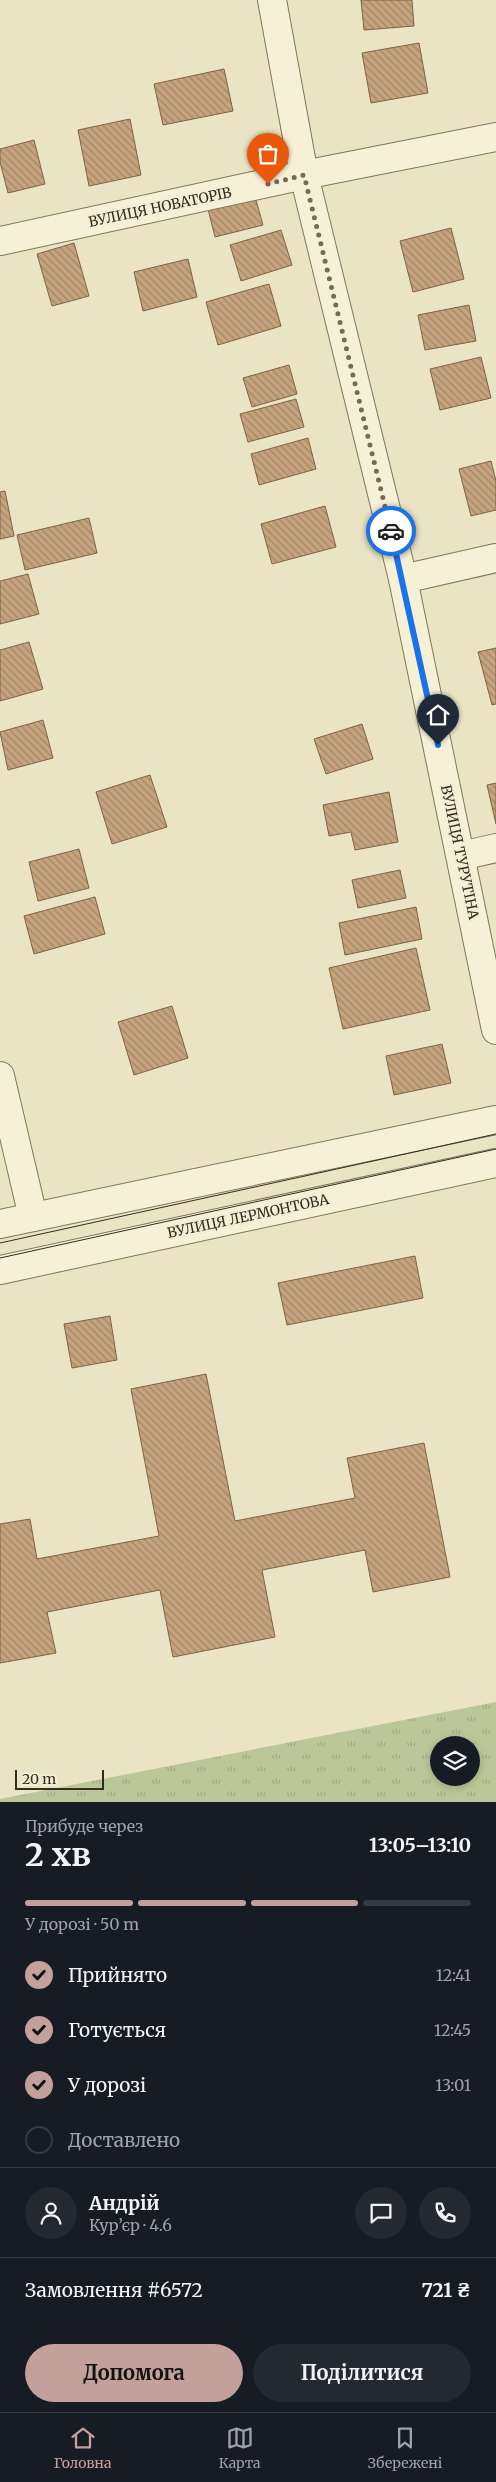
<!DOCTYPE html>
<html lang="uk">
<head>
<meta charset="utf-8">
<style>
  body { margin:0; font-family:Merriweather,serif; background:#242831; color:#f1f3f6; height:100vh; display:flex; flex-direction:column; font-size:19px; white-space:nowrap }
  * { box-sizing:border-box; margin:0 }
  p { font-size:16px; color:#9ea1a6 }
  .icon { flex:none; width:28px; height:28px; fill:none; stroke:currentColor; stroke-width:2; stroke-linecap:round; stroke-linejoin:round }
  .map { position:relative; height:1802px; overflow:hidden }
  .side { display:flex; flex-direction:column; background:#171b24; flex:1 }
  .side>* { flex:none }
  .tools { position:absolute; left:430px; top:1736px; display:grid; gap:10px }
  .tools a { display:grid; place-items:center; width:50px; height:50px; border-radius:50%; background:#171b24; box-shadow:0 2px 8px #0003; font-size:25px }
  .scale { position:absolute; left:15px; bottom:12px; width:89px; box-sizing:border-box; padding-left:5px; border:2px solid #342c1f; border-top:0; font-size:14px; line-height:18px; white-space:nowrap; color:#342c1f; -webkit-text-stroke:4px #f2edd3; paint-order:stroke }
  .pin { position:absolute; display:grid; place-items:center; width:42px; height:42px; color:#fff; margin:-51px -21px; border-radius:50% 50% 50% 0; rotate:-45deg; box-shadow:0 0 5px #0007 }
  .pin .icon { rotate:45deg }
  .courier { position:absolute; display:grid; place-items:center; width:50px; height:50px; margin:-25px; border:4px solid #1a73e8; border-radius:50%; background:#fff; color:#222; box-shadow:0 1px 6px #0007 }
  .headline em { font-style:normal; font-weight:700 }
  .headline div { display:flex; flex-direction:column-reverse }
  .headline { display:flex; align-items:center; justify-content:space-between; height:85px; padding:0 25px }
  h1 { font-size:32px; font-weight:700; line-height:38px }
  .bar { display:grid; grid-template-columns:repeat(4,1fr); gap:8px 5px; align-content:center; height:60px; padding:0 25px }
  .bar i { height:6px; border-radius:4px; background:#363941 }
  .bar .on { background:#c4a09d }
  .bar p { grid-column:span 4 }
  .line { display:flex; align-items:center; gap:12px; padding:0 25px; border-top:1px solid #363941 }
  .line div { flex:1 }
  .round { display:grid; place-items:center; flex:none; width:52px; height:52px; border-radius:26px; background:#242831 }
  ol { padding:0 25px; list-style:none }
  li { display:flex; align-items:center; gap:15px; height:55px }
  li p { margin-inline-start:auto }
  li .icon { padding:5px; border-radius:50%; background:#c4a09d; color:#111; stroke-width:4 }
  li:last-child { color:#9ea1a6 }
  li i { width:28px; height:28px; border:2px solid #363941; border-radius:50% }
  .action { display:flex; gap:10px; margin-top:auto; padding:10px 25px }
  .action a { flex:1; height:58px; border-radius:30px; background:#c4a09d; color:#111; font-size:20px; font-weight:700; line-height:58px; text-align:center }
  .action a+a { background:#242831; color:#f1f3f6 }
  .tabs { display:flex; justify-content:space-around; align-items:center; height:70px; border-top:1px solid #363941; background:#171b24; font-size:14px; color:#9ea1a6 }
  .tabs a { display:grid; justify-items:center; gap:2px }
  .tabs .on { color:#c4a09d }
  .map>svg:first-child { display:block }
  .park { fill:url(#park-tufts); fill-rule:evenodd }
  .building { fill:url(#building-back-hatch); stroke:#806344 }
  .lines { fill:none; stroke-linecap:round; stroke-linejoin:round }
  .minor-casing { stroke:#83765c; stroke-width:30 }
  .minor { stroke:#f6f0d6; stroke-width:28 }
  .tram { stroke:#342c1f; stroke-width:1 }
  .done { stroke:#746c59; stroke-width:5; stroke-dasharray:0 9 }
  .route { stroke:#1a73e8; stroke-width:6 }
  .labels { text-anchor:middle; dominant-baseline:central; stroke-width:4; stroke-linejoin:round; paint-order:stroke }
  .street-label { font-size:14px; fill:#342c1f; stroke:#f2edd3 }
</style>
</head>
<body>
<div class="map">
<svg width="496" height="1802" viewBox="0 0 496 1802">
  <defs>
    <pattern id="park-tufts" width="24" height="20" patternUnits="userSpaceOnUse" patternTransform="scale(1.25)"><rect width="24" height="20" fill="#bcc799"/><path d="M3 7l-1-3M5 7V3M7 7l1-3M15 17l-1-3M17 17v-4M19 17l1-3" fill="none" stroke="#a2ab83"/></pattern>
    <pattern id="building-back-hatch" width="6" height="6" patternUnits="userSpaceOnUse" patternTransform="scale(1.25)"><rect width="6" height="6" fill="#c5a47d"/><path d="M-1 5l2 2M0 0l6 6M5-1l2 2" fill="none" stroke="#a18666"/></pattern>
  </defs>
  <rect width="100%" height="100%" fill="#eae3c4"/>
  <path class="park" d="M496,1702V1802H0V1799ZM439,1745H471V1778H439Z"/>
  <g class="building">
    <path d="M361,0H412L414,26L364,30Z"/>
    <path d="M419,43L428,93L371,103L362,53Z"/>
    <path d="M224,69L233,111L163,125L154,84Z"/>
    <path d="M130,119L141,175L89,186L78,130Z"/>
    <path d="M34,140L45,184L8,193L0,162V149Z"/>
    <path d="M254,193L263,225L215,237L207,205Z"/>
    <path d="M451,228L464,279L413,292L400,241Z"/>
    <path d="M281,230L292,265L241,281L230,245Z"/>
    <path d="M74,243L89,296L52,306L37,254Z"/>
    <path d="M188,259L197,297L143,311L134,272Z"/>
    <path d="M269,284L281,326L218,345L206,302Z"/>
    <path d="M469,305L476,341L425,350L418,315Z"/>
    <path d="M481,357L491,398L440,410L430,369Z"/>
    <path d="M289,365L297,394L252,407L243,378Z"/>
    <path d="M296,399L304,427L248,442L240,414Z"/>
    <path d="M308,438L316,469L259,485L251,454Z"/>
    <path d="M491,461L496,481V510L471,516L459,469Z"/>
    <path d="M5,491L14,536L0,539V492Z"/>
    <path d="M325,506L336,547L272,564L261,524Z"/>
    <path d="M89,518L97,553L25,570L17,535Z"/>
    <path d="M28,574L39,614L0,624V581Z"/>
    <path d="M29,642L43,689L0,701V650Z"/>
    <path d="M496,648V704L492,705L478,652Z"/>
    <path d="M43,720L53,758L8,770L0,732Z"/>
    <path d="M362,724L373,759L326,774L314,739Z"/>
    <path d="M150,775L167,827L112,844L96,792Z"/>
    <path d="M496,783V824L487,785Z"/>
    <path d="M389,792L398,842L355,850L351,832L329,836L323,805Z"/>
    <path d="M79,849L89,888L38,901L29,862Z"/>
    <path d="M400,870L406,898L358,908L352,880Z"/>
    <path d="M95,897L105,934L34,954L24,916Z"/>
    <path d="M416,907L422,939L345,955L339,923Z"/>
    <path d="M416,948L430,1010L343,1029L329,968Z"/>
    <path d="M172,1006L188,1058L134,1075L118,1022Z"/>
    <path d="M442,1044L451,1083L394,1095L386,1056Z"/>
    <path d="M415,1256L423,1298L287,1325L278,1283Z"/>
    <path d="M110,1316L117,1360L72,1368L64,1324Z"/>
    <path d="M206,1374L235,1521L355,1498L347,1458L424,1443L450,1577L373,1592L365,1550L262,1570L275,1637L173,1657L160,1590L47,1612L56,1653L0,1663V1524L30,1519L37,1559L159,1536L131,1389Z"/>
  </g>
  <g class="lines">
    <defs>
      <g id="minor">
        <path d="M272,0L304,175L403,579L496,1030"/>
        <path d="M0,241L304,175L496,137"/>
        <path d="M403,579L496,558"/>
        <path d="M461,856L496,848"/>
        <path d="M0,1076L33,1217"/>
        <path d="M0,1224L496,1120"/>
        <path d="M0,1270L496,1163"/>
      </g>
    </defs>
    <use href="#minor" class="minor-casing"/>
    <use href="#minor" class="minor"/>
    <g class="tram">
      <path d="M0,1243L496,1134"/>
      <path d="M0,1258L496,1149"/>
    </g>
  </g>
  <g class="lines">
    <path class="done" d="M268,184L304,175L391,531"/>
    <path class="route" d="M391,531L438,745"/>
  </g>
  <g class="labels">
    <g class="street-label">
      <text transform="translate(160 207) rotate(-12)">ВУЛИЦЯ НОВАТОРІВ</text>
      <text transform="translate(460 852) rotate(78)">ВУЛИЦЯ ТУРУТІНА</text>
      <text transform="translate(248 1216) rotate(-12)">ВУЛИЦЯ ЛЕРМОНТОВА</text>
    </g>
  </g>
</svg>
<div class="tools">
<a><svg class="icon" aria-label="layers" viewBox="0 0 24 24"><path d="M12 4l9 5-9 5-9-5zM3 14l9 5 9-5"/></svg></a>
</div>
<div class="scale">20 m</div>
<div class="pin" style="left:268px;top:184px;background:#ea580c"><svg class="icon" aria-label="bag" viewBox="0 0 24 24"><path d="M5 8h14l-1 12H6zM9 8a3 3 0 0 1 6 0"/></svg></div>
<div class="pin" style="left:438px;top:745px;background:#1f2937"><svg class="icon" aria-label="home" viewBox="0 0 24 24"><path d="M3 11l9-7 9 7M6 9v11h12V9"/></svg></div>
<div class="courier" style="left:391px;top:531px"><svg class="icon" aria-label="car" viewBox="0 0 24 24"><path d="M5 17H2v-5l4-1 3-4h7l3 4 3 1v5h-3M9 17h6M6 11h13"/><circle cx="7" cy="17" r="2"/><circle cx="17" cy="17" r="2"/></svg></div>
</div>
<section class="side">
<div class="headline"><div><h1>2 хв</h1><p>Прибуде через</p></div><em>13:05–13:10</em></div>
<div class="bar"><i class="on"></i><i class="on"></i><i class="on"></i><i></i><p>У дорозі · 50 m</p></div>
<ol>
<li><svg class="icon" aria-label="check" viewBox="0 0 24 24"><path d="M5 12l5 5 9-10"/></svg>Прийнято<p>12:41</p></li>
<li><svg class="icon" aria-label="check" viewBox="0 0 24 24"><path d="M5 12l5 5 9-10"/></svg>Готується<p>12:45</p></li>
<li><svg class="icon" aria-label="check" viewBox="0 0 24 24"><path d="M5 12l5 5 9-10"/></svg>У дорозі<p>13:01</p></li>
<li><i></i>Доставлено</li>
</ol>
<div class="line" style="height:90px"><a class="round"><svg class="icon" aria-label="person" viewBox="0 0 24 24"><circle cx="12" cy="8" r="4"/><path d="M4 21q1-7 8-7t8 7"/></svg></a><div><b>Андрій</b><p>Кур’єр · 4.6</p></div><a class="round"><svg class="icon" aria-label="chat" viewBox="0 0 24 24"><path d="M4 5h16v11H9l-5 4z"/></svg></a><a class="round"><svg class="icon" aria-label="phone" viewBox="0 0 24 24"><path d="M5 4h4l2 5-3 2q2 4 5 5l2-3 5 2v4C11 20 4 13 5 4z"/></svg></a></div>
<div class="line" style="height:65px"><div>Замовлення #6572</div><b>721 ₴</b></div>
<div class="action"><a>Допомога</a><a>Поділитися</a></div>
</section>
<nav class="tabs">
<a class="on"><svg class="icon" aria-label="home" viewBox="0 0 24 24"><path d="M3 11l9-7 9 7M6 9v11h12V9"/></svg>Головна</a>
<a><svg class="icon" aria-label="map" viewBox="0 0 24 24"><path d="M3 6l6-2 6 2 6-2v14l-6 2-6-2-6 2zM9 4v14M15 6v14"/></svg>Карта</a>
<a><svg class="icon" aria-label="saved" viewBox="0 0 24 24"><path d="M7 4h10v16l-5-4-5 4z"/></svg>Збережені</a>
</nav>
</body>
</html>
